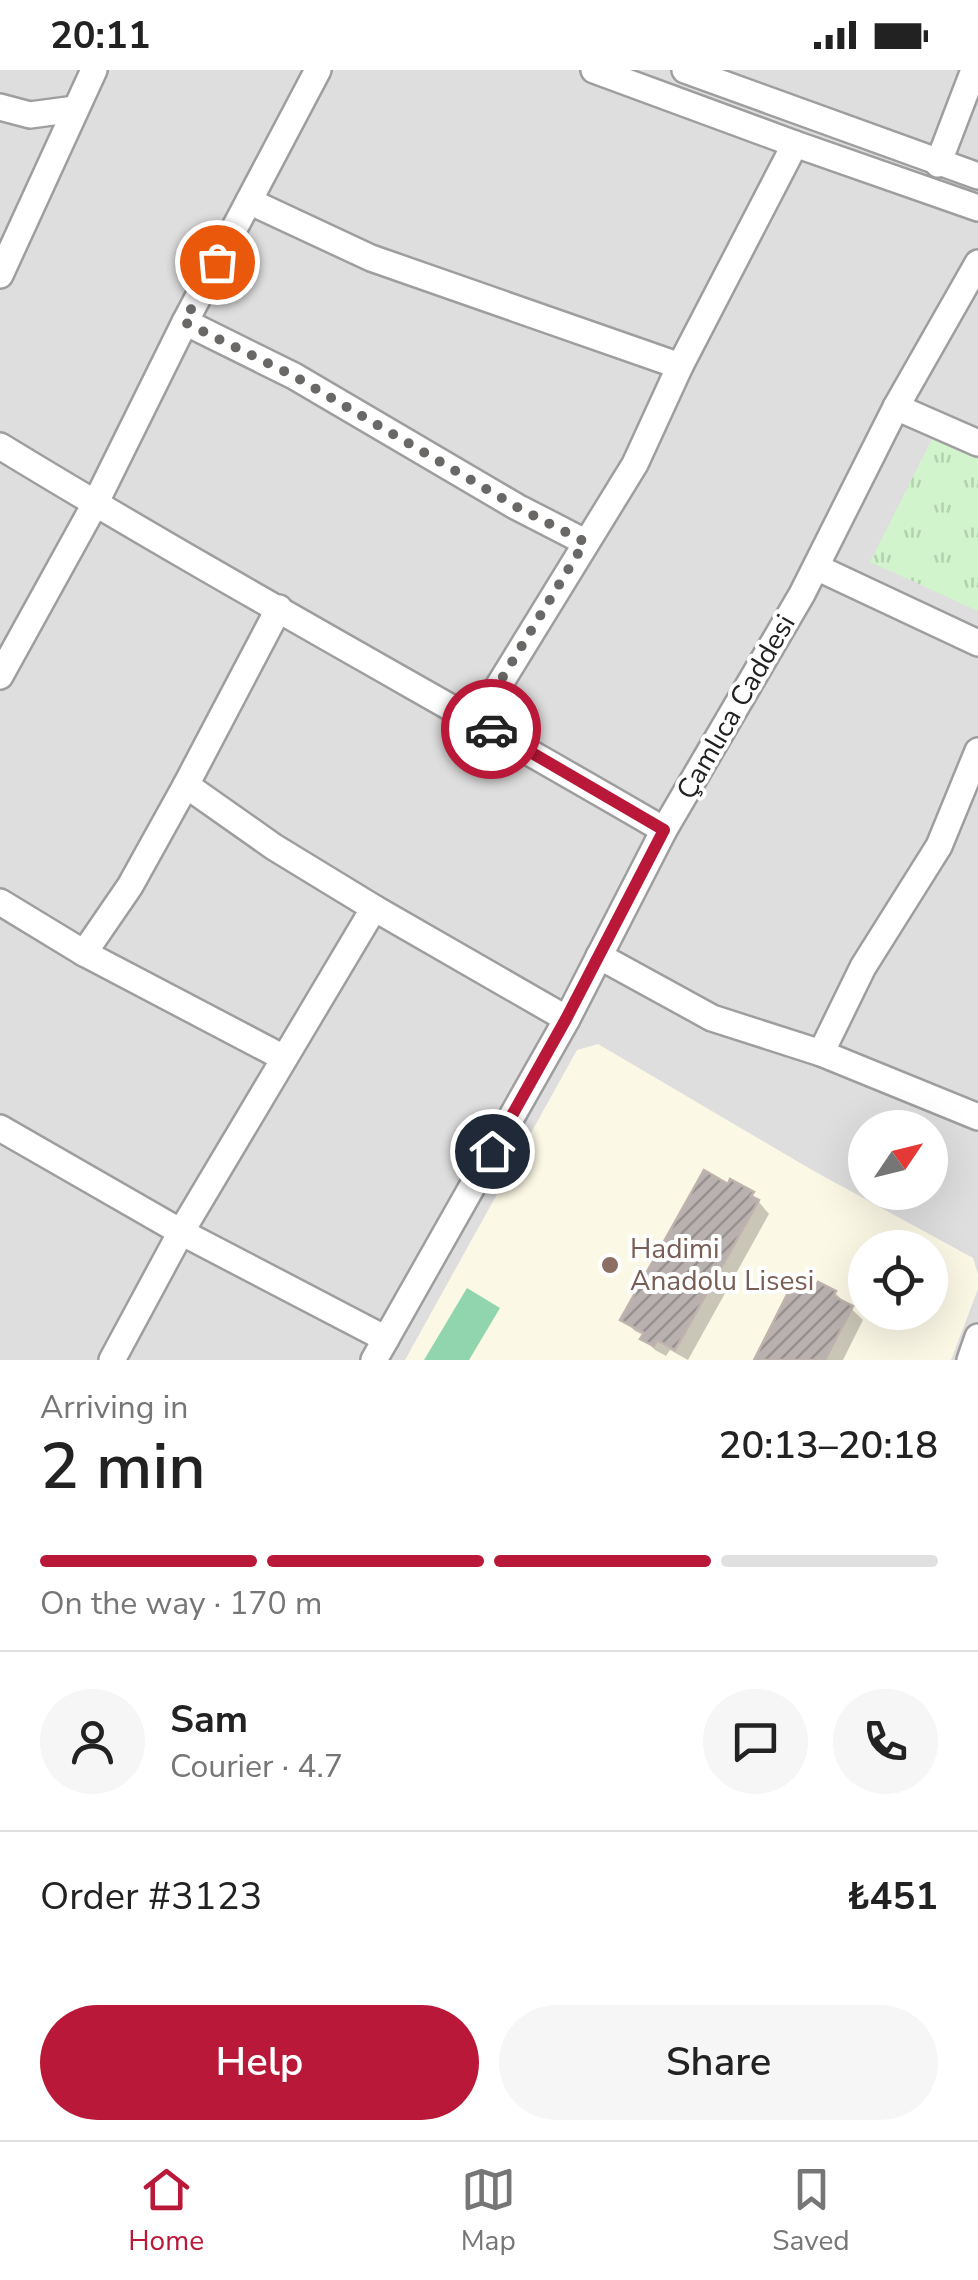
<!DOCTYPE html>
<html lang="en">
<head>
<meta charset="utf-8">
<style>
  body { margin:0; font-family:"Nunito Sans",sans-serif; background:#f6f6f6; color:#222; height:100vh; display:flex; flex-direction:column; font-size:38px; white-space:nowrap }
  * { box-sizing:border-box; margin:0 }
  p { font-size:32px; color:#767676 }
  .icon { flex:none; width:55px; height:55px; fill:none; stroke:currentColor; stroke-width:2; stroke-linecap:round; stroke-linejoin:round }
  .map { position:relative; height:1290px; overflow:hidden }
  .details { display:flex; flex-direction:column; background:#fff; flex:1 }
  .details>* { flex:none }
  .needle { width:65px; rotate:55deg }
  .controls { position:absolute; left:848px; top:1040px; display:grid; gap:20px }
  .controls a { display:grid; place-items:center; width:100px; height:100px; border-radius:50%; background:#fff; box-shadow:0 10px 40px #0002; font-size:50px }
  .pin { position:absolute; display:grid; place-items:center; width:85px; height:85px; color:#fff; margin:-42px; border:5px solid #fff; border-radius:50%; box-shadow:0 2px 10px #0007 }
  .courier { position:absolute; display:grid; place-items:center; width:100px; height:100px; margin:-50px; border:8px solid #ba1838; border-radius:50%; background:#fff; color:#222; box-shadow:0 2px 12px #0007 }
  .overview em { font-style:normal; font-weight:600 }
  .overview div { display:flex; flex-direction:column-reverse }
  .overview { display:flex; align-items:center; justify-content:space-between; height:170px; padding:0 40px }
  h1 { font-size:65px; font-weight:600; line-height:75px }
  .bar { display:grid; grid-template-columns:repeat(4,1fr); gap:15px 10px; align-content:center; height:120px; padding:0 40px }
  .bar i { height:12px; border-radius:8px; background:#e0e0e0 }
  .bar .selected { background:#ba1838 }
  .bar p { grid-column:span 4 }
  .line { display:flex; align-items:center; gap:25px; padding:0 40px; border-top:2px solid #e0e0e0 }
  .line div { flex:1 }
  .round { display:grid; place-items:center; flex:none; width:105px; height:105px; border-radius:52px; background:#f6f6f6 }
  .primary-button { display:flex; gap:20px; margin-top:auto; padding:20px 40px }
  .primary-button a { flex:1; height:115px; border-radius:60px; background:#ba1838; color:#fff; font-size:40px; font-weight:600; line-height:115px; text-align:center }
  .primary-button a+a { background:#f6f6f6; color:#222 }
  .status { display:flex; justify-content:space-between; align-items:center; height:70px; padding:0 50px; background:#fff; direction:ltr }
  .status svg { height:28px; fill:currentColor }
  .tab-bar { display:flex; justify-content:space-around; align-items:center; height:140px; border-top:2px solid #e0e0e0; background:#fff; font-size:28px; color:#767676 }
  .tab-bar a { display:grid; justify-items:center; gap:5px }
  .tab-bar .selected { color:#ba1838 }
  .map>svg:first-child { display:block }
  .residential { fill:#dfdede; fill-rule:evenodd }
  .education { fill:#fcf8e6; fill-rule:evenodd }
  .park { fill:url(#park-tufts) }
  .pitch { fill:#91d5ae }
  .shadow { fill:#0003 }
  .building { fill:url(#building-hatch); stroke:#c0b2ad; stroke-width:2.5 }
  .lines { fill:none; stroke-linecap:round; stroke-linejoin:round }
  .minor-casing { stroke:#9e9e9e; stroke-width:30 }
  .minor { stroke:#fff; stroke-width:25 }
  .done { stroke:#696867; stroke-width:10; stroke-dasharray:0 18 }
  .route { stroke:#ba1838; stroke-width:12 }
  .education-dot { fill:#8d6e63; stroke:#fff; stroke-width:4 }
  .labels { text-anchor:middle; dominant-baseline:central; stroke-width:8; stroke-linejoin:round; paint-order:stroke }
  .street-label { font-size:28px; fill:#212121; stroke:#fff }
  .education-label { font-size:28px; fill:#785e54; stroke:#fff; text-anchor:start }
</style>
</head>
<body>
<div class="status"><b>20:11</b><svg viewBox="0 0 49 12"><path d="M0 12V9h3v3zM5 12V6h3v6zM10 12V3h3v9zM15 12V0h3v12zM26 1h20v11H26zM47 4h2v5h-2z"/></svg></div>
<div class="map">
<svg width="978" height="1290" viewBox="0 0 978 1290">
  <defs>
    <pattern id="park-tufts" width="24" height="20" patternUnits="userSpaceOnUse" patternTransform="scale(2.5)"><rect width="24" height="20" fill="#d1f4cc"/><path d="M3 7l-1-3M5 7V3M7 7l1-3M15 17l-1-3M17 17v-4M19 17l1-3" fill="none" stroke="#b3d1af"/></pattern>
    <pattern id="building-hatch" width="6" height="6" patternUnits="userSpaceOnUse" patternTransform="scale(2.5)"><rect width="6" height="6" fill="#b9b1af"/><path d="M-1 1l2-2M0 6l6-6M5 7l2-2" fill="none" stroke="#96908e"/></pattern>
  </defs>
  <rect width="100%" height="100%" fill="#f0ece9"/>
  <path class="residential" d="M0,0H978V1290H0ZM865,1058H930V1122H865ZM865,1178H930V1242H865Z"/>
  <path class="education" d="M598,974L812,1100L973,1188L978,1204V1219L951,1290H405L577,980ZM865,1178H930V1242H865Z"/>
  <path class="park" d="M932,369L978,389V541L870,492Z"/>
  <path class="pitch" d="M467,1218L500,1238L469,1290H424Z"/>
  <g class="shadow">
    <path d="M729,1117L752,1124L769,1144L688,1290L670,1280L666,1286L655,1280L643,1268L645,1266L635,1261L623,1249Z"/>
    <path d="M819,1215L835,1223L863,1250L843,1290H757Z"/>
  </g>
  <g class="building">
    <path d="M704,1100L728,1114L730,1109L754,1122L751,1126L759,1130L675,1280L657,1270L654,1276L640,1269L644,1263L620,1250Z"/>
    <path d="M796,1207L815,1217L818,1212L836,1221L833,1226L853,1236L825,1290H754Z"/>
  </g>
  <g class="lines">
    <defs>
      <g id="minor">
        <path d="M594,0L795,74L978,138"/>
        <path d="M685,0L978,106"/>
        <path d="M0,37L30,45L75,39"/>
        <path d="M938,94L974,0"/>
        <path d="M249,131L371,188L680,296"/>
        <path d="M0,205L94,0"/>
        <path d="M185,252L294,306L517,437L585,472"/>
        <path d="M896,337L978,373"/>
        <path d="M0,376C218,509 443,631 664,760"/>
        <path d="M816,497L978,573"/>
        <path d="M279,538L186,715L274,777L374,838"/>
        <path d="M0,606L95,434L185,252L318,0"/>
        <path d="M477,651L635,394L680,296L795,74"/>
        <path d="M0,832L84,883L130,816L186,715"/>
        <path d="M84,883L284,988"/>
        <path d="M599,886L712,948L821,983L978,1047"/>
        <path d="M821,983L863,897L939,776L978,681"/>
        <path d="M0,1058L181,1162L386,1269"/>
        <path d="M112,1290L181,1162L374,838L567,949"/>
        <path d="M374,1290L567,949L664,760L802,524L896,337L978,193"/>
        <path d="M970,1290L978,1267"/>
      </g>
    </defs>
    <use href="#minor" class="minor-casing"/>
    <use href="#minor" class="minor"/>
  </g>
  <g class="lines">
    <path class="done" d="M217,192L184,252L294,306L517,437L585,472L476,651L491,659"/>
    <path class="route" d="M491,659L664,760L566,949L492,1081"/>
  </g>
  <circle class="education-dot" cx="610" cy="1195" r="10"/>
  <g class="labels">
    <g class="street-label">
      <text transform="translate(736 637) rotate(-60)">Çamlıca Caddesi</text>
    </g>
    <g class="education-label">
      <text x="630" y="1179">Hadimi<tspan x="630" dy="32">Anadolu Lisesi</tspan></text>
    </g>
  </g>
</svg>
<div class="controls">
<a><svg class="needle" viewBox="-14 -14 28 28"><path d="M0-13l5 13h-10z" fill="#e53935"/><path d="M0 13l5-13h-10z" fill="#767676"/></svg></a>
<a><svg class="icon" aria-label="locate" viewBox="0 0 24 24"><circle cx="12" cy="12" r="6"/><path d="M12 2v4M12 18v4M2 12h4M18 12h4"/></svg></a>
</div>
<div class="pin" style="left:217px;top:192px;background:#ea580c"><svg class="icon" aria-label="bag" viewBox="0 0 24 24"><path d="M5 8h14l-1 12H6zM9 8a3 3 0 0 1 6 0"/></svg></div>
<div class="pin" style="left:492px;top:1081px;background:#1f2937"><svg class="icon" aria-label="home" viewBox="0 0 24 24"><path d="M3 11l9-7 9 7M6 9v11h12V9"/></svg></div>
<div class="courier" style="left:491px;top:659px"><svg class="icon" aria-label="car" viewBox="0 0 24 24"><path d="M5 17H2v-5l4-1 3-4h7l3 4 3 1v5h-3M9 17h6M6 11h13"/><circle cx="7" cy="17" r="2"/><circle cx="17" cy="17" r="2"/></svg></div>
</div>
<section class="details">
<div class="overview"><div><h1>2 min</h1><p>Arriving in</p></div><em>20:13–20:18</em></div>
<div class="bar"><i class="selected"></i><i class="selected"></i><i class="selected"></i><i></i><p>On the way · 170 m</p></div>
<div class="line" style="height:180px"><a class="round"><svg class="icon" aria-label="person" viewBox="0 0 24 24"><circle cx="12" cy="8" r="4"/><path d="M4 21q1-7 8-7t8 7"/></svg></a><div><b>Sam</b><p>Courier · 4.7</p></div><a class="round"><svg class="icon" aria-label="chat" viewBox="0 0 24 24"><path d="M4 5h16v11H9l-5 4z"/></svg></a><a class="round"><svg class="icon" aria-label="phone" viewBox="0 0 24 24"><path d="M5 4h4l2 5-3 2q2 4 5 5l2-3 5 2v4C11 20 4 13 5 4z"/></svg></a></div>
<div class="line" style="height:130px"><div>Order #3123</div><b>₺451</b></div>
<div class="primary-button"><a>Help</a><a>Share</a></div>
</section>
<nav class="tab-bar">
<a class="selected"><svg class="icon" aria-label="home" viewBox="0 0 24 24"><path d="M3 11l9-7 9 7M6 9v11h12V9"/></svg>Home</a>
<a><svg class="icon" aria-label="map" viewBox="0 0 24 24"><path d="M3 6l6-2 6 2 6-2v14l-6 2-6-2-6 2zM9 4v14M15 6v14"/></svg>Map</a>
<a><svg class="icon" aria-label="saved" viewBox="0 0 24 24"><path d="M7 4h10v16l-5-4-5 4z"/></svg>Saved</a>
</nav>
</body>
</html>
